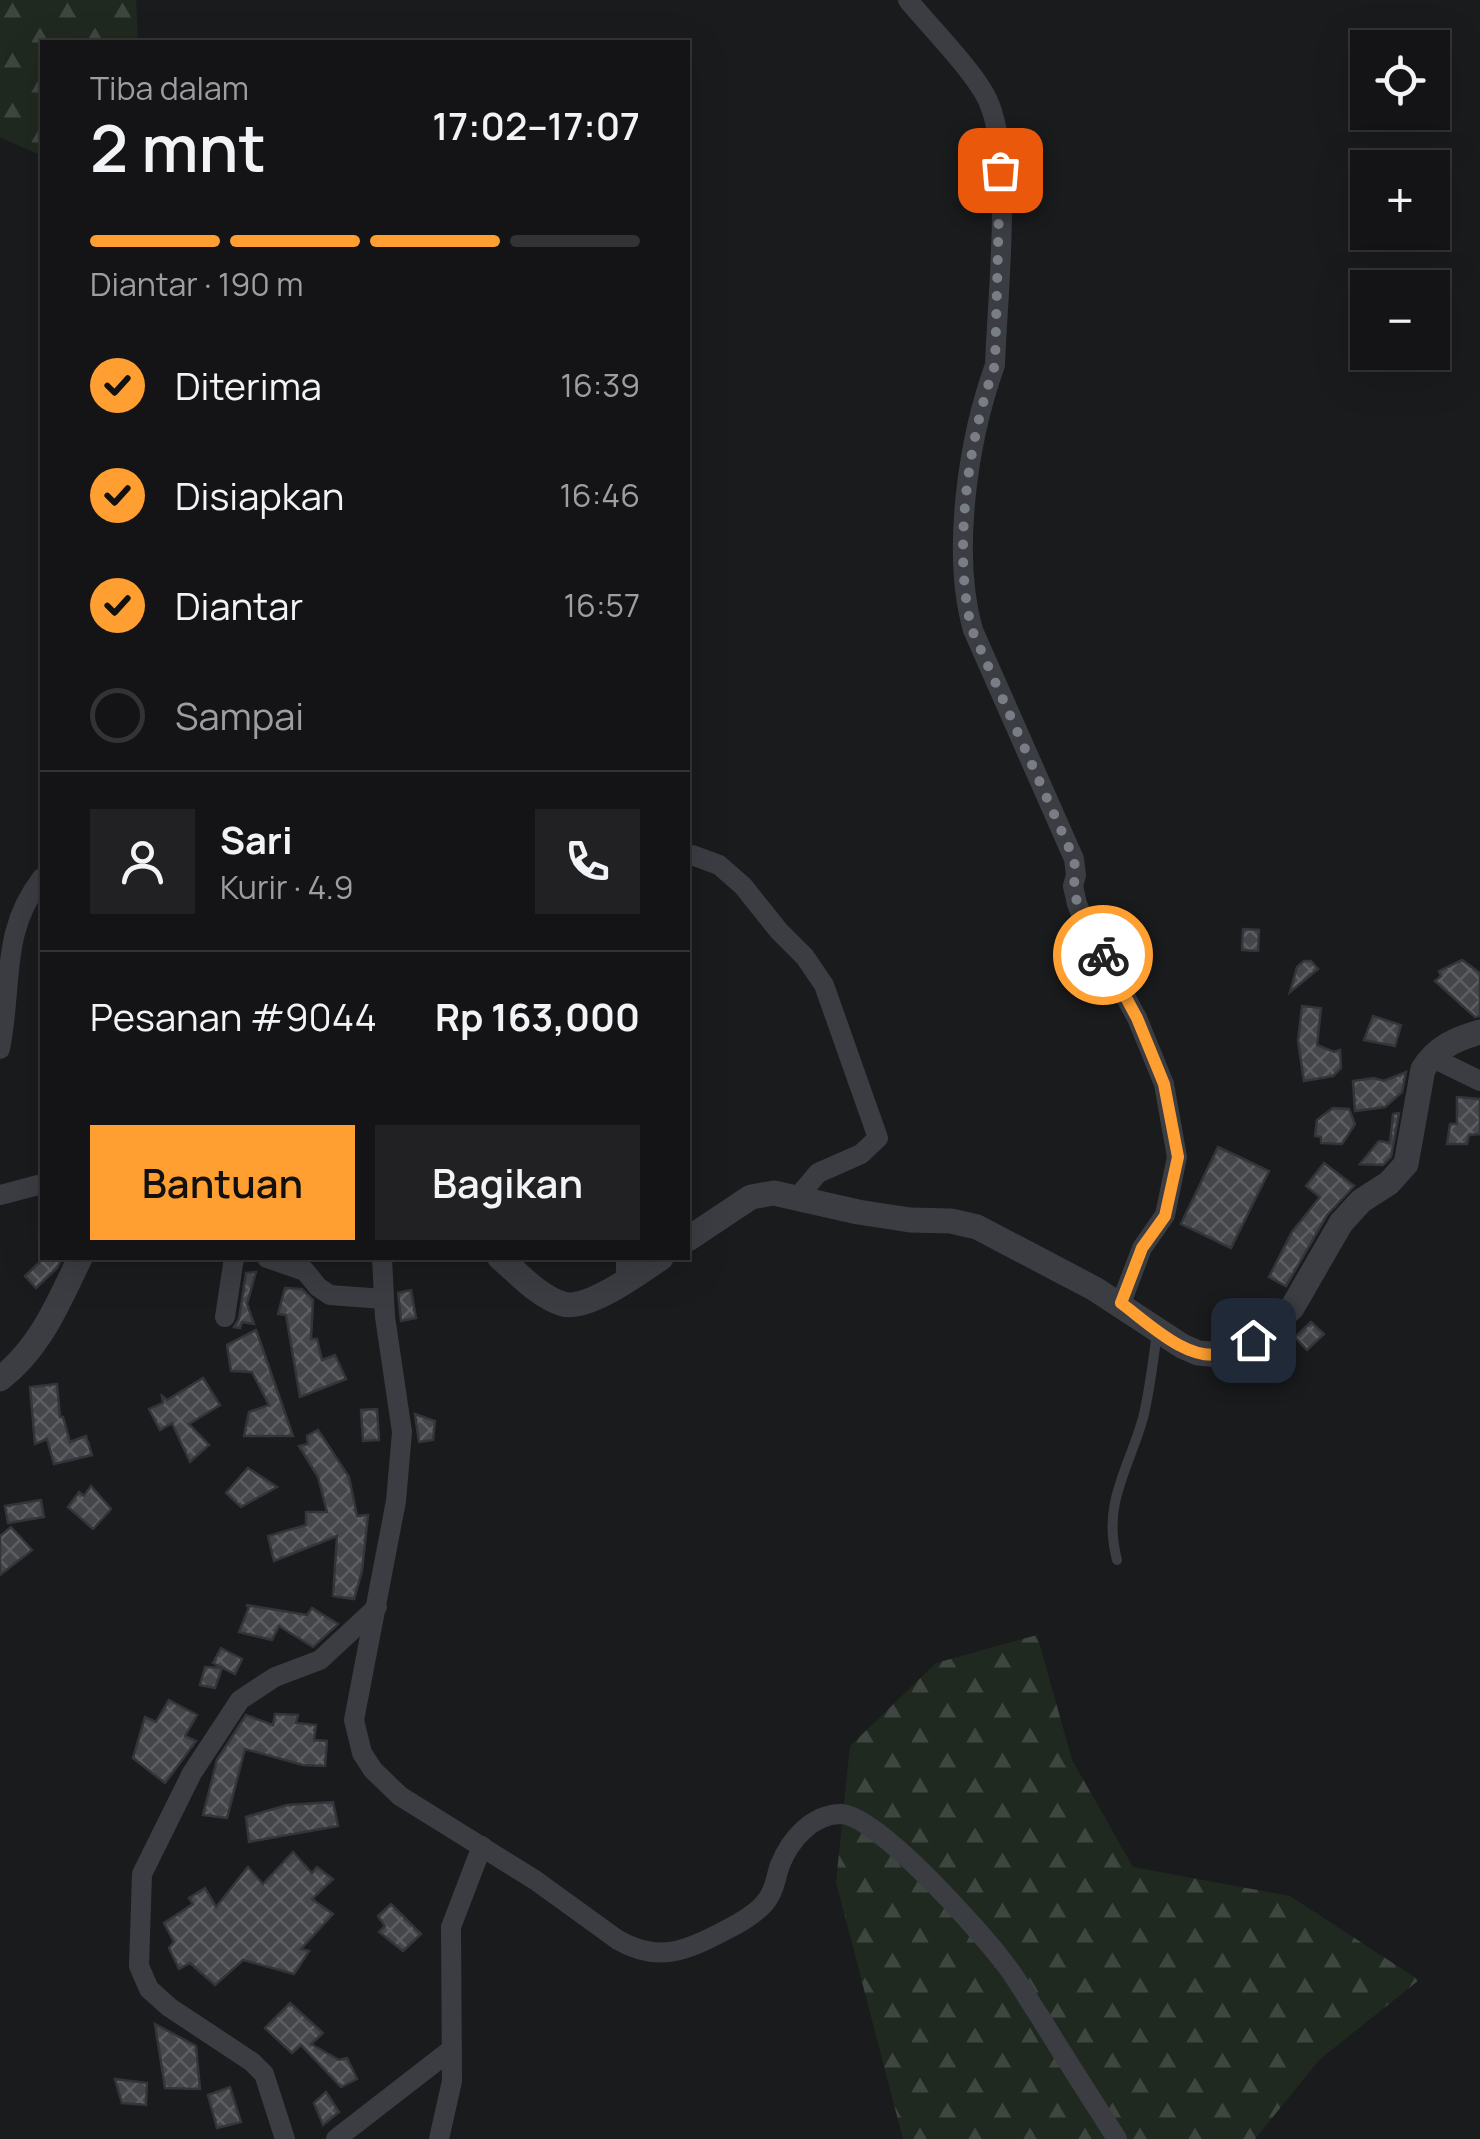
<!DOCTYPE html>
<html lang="id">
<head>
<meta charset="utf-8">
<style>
  body { margin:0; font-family:Manrope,sans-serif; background:#212123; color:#f1f3f6; height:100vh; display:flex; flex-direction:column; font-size:38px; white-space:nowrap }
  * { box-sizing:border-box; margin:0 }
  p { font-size:32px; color:#9d9ea1 }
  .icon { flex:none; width:55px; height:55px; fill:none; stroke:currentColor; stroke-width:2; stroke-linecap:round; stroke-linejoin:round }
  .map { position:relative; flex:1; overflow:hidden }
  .sheet { position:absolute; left:40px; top:40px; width:650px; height:1220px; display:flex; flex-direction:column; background:#141416; border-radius:0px; box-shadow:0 10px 40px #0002,0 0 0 2px #333335 }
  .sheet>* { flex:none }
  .controls { position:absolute; left:1350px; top:30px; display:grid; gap:20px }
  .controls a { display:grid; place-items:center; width:100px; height:100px; border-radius:0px; background:#141416; box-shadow:0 10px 40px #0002,0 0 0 2px #333335; font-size:50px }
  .pin { position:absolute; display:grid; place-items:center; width:85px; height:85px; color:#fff; margin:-42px; border-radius:20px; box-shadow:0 5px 15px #0006 }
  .courier { position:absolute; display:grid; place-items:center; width:100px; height:100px; margin:-50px; border:8px solid #ff9f31; border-radius:50%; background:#fff; color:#222; box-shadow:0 2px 12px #0007 }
  .head em { font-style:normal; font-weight:600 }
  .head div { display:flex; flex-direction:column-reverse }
  .head { display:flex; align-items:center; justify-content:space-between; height:170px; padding:0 50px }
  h1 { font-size:65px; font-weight:600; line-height:75px }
  .bar { display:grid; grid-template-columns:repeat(4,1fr); gap:15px 10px; align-content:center; height:120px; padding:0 50px }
  .bar i { height:12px; border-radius:8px; background:#333335 }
  .bar .current { background:#ff9f31 }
  .bar p { grid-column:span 4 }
  .line { display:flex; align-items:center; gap:25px; padding:0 50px; border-top:2px solid #333335 }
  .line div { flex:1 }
  .round { display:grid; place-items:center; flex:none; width:105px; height:105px; border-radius:0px; background:#212123 }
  ol { padding:0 50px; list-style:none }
  li { display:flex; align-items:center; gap:30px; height:110px }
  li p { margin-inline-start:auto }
  li .icon { padding:10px; border-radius:50%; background:#ff9f31; color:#111; stroke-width:4 }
  li:last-child { color:#9d9ea1 }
  li i { width:55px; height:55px; border:5px solid #333335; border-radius:50% }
  .action { display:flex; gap:20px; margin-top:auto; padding:20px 50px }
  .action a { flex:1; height:115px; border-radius:0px; background:#ff9f31; color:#111; font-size:40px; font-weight:600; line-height:115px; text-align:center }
  .action a+a { background:#212123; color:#f1f3f6 }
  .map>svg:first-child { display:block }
  .forest { fill:url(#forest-firs) }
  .building { fill:url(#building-cross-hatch); stroke:#34353a; stroke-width:2.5 }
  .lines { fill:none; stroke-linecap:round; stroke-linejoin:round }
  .service { stroke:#3b3d43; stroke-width:10 }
  .minor { stroke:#3b3d43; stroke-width:20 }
  .tertiary { stroke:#3b3d43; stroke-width:25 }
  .done { stroke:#797e86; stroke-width:10; stroke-dasharray:0 18 }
  .route { stroke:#ff9f31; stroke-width:12 }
</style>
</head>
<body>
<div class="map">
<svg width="1480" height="2139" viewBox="0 0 1480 2139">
  <defs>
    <pattern id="forest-firs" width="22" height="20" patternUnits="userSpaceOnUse" patternTransform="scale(2.5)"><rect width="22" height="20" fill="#202920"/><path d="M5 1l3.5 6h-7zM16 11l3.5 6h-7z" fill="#3e463f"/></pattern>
    <pattern id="building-cross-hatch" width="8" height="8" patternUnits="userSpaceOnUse" patternTransform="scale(2.5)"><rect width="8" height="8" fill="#44464a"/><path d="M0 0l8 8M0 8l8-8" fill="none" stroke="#5c5e62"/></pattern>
  </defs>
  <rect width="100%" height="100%" fill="#1a1b1d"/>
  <g class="forest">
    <path d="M0,0H136L138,42H42V156L0,137Z"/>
    <path d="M1037,1635L1072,1760L1133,1867L1290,1896L1419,1980L1319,2060L1255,2139H903L836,1882L850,1746L936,1663Z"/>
  </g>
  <g class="building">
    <path d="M1243,929L1259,930L1258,951L1242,950Z"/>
    <path d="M1462,960L1480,973V1016L1475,1017L1435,981L1441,976L1439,971Z"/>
    <path d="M1304,961H1311L1318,969L1290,992L1297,967Z"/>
    <path d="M1302,1006L1321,1008L1317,1045L1334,1052L1340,1050L1341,1068L1333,1076L1304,1081L1298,1041Z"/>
    <path d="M1373,1016L1401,1025L1395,1046L1364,1040Z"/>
    <path d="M1406,1072L1402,1092L1385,1107L1355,1111L1353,1081L1374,1078L1384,1081Z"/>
    <path d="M1457,1097L1480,1099V1134L1469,1135L1467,1144H1447L1450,1124H1457Z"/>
    <path d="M1333,1108L1349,1109L1355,1124L1342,1144L1321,1143V1137L1315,1136L1317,1120Z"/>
    <path d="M1399,1113L1391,1157L1383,1165L1360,1164L1379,1141L1390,1143L1393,1114Z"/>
    <path d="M1218,1147L1269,1171L1231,1248L1181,1224Z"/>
    <path d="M1324,1163L1354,1186L1327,1215L1286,1286L1269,1277L1292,1232L1320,1197L1306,1186Z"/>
    <path d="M44,1258H62L57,1268L36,1288L25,1276Z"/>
    <path d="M256,1272L247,1304L254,1324L242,1322L240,1328L234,1327L239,1319L246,1273Z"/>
    <path d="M285,1288L302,1289L313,1300L311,1339H317L322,1360L335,1355L346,1379L300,1397L286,1315L278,1314Z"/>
    <path d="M411,1290L416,1318L401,1321L398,1293Z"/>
    <path d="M1311,1322L1324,1334L1307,1350L1295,1337Z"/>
    <path d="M256,1330L261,1344L293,1436H244L249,1412L269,1405L252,1372L231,1371L227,1345Z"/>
    <path d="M203,1378L220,1405L189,1424L209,1445L190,1462L172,1423L160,1430L149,1409L163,1403L162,1396L167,1400Z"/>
    <path d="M57,1384L60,1417H63L70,1442L86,1436L92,1455L54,1464L47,1439L35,1444L30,1387Z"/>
    <path d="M377,1409L379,1440L363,1441L361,1410Z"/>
    <path d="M415,1414L435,1421L433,1440L419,1442Z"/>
    <path d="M318,1430L349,1477L357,1516L368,1515L362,1571L354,1599L333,1596L337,1536L274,1561L268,1536L306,1525V1512H327L318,1477L299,1446L308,1444L307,1436Z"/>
    <path d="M248,1468L277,1487L241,1507L226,1493Z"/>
    <path d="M91,1486L111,1509L93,1529L68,1507L79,1492L84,1496Z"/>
    <path d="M41,1500L44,1517L8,1523L5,1506Z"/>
    <path d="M11,1527L32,1550L0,1575V1536Z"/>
    <path d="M246,1605L307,1615L312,1608L338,1624L313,1647L279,1626L272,1640L239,1632L249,1607Z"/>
    <path d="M221,1648L242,1659L235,1674L213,1663Z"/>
    <path d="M205,1667L222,1668L215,1688L200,1685Z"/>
    <path d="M169,1700L197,1715L185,1736L196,1741L165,1783L133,1758L145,1717L156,1722Z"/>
    <path d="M275,1714L298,1715L296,1723L316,1725L314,1740L327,1741L325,1766L303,1765L245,1749L227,1818L203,1815L217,1760L246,1715L273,1725Z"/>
    <path d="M333,1802L338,1826L249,1842L246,1817L287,1805Z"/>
    <path d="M293,1852L312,1873L317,1867L333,1879L312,1899L333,1914L301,1949L309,1951L294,1974L243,1960L215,1985L190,1963L179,1969L169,1948L174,1942L164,1923L193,1904L189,1898L205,1888L216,1907L248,1867L263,1884Z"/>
    <path d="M391,1904L421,1934L403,1951L379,1932L385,1926L378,1916Z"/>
    <path d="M290,2003L323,2033L311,2044L339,2060L347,2058L357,2079L341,2087L301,2045L292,2053L265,2028Z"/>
    <path d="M155,2024L196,2046L200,2089L165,2088Z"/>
    <path d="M115,2079L147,2083L146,2105L122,2103Z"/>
    <path d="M230,2087L241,2122L217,2128L208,2095Z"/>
    <path d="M326,2092L339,2112L323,2125L314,2103Z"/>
  </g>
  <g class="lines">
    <path class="service" d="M1117,1560C1102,1503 1128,1471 1143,1418C1150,1390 1153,1361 1157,1333"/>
    <g class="minor">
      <path d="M908,0C929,26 978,75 989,103C1013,159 997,301 995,365C968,440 951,553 973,630L1074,859L1076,875L1073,886L1077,904L1085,923L1137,1018L1164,1084L1177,1157L1165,1215L1142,1248L1121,1303"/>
      <path d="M688,857L692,855L719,865L743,886L779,931L805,957L824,985L878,1138L861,1154L818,1173L797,1198"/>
      <path d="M0,1049C13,983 0,932 42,878"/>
      <path d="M1431,1057L1480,1081"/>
      <path d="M0,1195L42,1184"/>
      <path d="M267,1258L305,1271L318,1287L330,1295L383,1299"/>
      <path d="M382,1258L385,1317L402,1432L396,1501L354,1720L362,1753L373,1770L400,1796L535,1880L618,1940C658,1963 686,1951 724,1931C738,1924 758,1913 767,1900C775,1890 776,1876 780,1865C790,1840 812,1814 841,1814C877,1815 978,1929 1002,1960C1016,1977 1027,1998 1040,2017C1065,2058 1091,2098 1117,2139"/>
      <path d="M626,1258V1281"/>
      <path d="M225,1317L234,1258"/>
      <path d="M285,2139L264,2074L252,2062L169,2007L149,1989L139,1966L142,1874L192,1773L240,1700L275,1677L320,1660L377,1607"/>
      <path d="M336,2139L452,2049"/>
      <path d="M439,2139L452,2081L451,1927L482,1846"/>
    </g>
    <g class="tertiary">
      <path d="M688,1239L751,1197L774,1193L858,1212L910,1220L951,1221L977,1227L1095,1289L1182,1346L1198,1353L1221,1355L1253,1340L1292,1308L1341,1223L1361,1201L1389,1183L1406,1164L1423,1069C1437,1047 1456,1039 1480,1032"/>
      <path d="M500,1258C518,1273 539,1297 563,1304C588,1311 640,1272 661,1258"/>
      <path d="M0,1379C41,1347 58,1303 80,1258"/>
    </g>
  </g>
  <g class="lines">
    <path class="done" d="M1000,170L995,365C968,440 952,552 972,630L1074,859C1076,871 1073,882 1075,893C1079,916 1093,934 1103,955"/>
    <path class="route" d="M1103,955L1137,1018L1164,1084L1178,1157L1165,1216L1142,1248L1121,1303C1147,1322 1189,1364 1224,1353C1234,1350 1244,1344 1253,1340"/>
  </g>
</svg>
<div class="controls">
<a><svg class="icon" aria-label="locate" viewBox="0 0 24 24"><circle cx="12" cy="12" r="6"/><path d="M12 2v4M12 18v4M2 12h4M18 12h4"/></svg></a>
<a>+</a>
<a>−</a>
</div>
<div class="pin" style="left:1000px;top:170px;background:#ea580c"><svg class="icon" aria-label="bag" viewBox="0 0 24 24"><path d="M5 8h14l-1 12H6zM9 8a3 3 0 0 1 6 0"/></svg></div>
<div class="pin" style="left:1253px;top:1340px;background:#1f2937"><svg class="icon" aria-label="home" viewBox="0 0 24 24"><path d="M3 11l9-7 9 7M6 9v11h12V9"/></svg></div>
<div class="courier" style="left:1103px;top:955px"><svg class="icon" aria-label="bike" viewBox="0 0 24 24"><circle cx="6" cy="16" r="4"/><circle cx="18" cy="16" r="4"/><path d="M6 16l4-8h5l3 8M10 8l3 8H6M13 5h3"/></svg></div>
<section class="sheet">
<div class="head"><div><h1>2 mnt</h1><p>Tiba dalam</p></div><em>17:02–17:07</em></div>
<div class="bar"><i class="current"></i><i class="current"></i><i class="current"></i><i></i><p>Diantar · 190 m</p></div>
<ol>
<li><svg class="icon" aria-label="check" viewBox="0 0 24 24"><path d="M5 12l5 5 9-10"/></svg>Diterima<p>16:39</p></li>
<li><svg class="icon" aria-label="check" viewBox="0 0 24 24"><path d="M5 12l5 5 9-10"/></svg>Disiapkan<p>16:46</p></li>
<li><svg class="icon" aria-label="check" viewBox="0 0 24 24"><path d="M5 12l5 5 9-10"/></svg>Diantar<p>16:57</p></li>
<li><i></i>Sampai</li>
</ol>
<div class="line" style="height:180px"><a class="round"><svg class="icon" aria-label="person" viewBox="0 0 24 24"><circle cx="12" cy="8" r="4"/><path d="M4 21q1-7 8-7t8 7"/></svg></a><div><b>Sari</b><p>Kurir · 4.9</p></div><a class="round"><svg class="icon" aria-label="phone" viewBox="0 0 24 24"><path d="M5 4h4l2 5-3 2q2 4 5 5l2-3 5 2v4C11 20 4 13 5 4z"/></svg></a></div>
<div class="line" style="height:130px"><div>Pesanan #9044</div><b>Rp 163,000</b></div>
<div class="action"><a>Bantuan</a><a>Bagikan</a></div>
</section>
</div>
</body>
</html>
